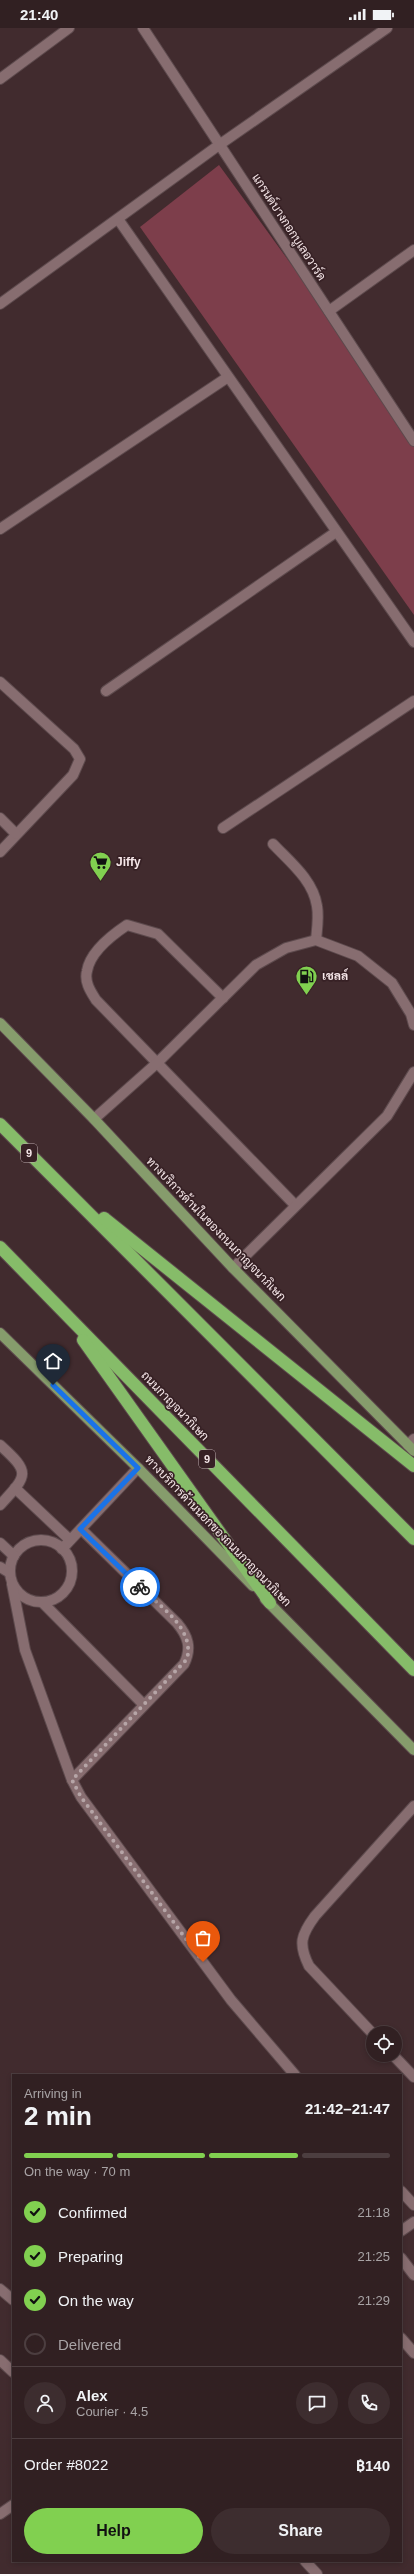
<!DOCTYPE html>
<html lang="en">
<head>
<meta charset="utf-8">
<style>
  body { margin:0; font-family:Arial,Sarabun,sans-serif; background:#3d2d2f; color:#f1f3f6; height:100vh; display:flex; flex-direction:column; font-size:15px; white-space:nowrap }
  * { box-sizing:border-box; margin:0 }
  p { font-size:13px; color:#a8a3a5 }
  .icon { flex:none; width:22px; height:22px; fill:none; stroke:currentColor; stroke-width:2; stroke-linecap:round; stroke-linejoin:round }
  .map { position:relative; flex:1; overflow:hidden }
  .side { position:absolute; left:12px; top:2046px; width:390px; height:488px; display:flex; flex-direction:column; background:#312022; border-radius:0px; box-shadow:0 2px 6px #0003,0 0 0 1px #4c3e40 }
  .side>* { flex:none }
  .fabs { position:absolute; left:366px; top:1998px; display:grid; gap:8px }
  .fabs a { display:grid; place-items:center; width:36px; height:36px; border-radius:50%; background:#312022; box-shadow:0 2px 6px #0003,0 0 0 1px #4c3e40; font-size:20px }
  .pin { position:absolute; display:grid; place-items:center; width:34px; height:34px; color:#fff; margin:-41px -17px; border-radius:50% 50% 50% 0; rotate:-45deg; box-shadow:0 0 4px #0007 }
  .pin .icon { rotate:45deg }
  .courier { position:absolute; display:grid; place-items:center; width:40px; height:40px; margin:-20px; border:3px solid #1a73e8; border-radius:50%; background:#fff; color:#222; box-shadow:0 1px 5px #0007 }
  .overview em { font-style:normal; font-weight:700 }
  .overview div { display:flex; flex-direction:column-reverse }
  .overview { display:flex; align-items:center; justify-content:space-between; height:68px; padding:0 12px }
  h1 { font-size:26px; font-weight:700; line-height:30px }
  .bar { display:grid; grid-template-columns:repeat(4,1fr); gap:6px 4px; align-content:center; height:48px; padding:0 12px }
  .bar i { height:5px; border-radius:3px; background:#4c3e40 }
  .bar .on { background:#81d050 }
  .bar p { grid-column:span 4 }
  .line { display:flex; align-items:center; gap:10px; padding:0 12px; border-top:1px solid #4c3e40 }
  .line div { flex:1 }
  .round { display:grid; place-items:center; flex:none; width:42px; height:42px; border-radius:21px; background:#3d2d2f }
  ol { padding:0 12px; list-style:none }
  li { display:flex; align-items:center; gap:12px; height:44px }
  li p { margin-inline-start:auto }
  li .icon { padding:4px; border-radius:50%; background:#81d050; color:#111; stroke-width:4 }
  li:last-child { color:#a8a3a5 }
  li i { width:22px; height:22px; border:2px solid #4c3e40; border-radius:50% }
  .action { display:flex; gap:8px; margin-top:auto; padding:8px 12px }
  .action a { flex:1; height:46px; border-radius:24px; background:#81d050; color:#111; font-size:16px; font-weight:700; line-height:46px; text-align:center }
  .action a+a { background:#3d2d2f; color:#f1f3f6 }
  .status { display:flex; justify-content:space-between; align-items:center; height:28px; padding:0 20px; background:#312022; direction:ltr }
  .status svg { height:11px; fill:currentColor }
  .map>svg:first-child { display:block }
  .green { fill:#7d3e4b }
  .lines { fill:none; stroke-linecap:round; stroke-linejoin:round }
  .minor-casing { stroke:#5d4a4d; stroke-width:12 }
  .major-casing { stroke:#5d4a4d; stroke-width:12 }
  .highway-casing { stroke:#5d4a4d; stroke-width:14 }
  .minor { stroke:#876d70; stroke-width:10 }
  .major { stroke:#869c6c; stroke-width:10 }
  .highway { stroke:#86bc69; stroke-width:12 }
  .done { stroke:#b6a5a7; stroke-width:4; stroke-dasharray:0 7.2 }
  .route { stroke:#1a73e8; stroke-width:5 }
  .labels { text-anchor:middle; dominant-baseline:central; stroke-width:3.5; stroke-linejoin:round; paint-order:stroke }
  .shield { fill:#372125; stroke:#bcabae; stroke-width:1 }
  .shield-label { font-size:11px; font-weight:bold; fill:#f5e6e8 }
  .street-label { font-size:12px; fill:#f5e6e8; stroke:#372125 }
  .poi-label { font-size:12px; font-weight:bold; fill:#f5e6e8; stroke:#372125; text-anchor:start }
</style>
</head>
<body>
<div class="status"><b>21:40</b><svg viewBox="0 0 49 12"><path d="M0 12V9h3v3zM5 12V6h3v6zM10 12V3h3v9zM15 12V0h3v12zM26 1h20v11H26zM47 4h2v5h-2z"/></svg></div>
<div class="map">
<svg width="414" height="2546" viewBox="0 0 414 2546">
  <rect width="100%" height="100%" fill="#412b2e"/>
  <path class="green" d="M219,137L414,405V587L140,199Z"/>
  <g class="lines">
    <defs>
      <g id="minor">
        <path d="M143,0L414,413"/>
        <path d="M0,51L69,0"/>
        <path d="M118,191L414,614"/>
        <path d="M0,276L219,117L387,0"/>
        <path d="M329,283L414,222"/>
        <path d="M0,501L228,349"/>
        <path d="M0,654L74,721L80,731L73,747L0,824"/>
        <path d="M106,663L336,504"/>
        <path d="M0,790L16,806"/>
        <path d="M223,800L414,673"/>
        <path d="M273,816C290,834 313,852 317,878C319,889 317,901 316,912"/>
        <path d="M223,970L158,906L127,897C112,907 90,924 87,943C84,954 91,964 96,972L295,1177"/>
        <path d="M94,1091L157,1035L256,937L286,920L316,912L358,928L392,955L411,986L414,997"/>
        <path d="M233,1240L387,1088L414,1044"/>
        <path d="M0,1417C31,1445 28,1447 0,1477"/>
        <path d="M408,1417L414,1411"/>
        <path d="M15,1460L70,1512"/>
        <circle cx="41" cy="1543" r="31"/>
        <path d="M0,1515L14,1528"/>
        <path d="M62,1521L138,1440"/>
        <path d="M0,1539L10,1545"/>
        <path d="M12,1556L25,1622L72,1752L81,1769L231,1972L295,2047"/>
        <path d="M42,1574L144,1677"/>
        <path d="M72,1752L184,1636C192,1620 188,1608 177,1595L81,1501"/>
        <path d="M373,2006L309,1938C298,1916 301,1907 315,1888L414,1778"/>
        <path d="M393,2027L414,2049"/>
        <path d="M401,2163L414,2177"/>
        <path d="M401,2203L414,2194"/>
        <path d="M401,2230L414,2247"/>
        <path d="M0,2261L13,2272"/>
        <path d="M401,2310L414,2325"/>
        <path d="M0,2332L13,2344"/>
        <path d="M0,2486L13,2477"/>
        <path d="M305,2533L317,2546"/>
      </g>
      <g id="major">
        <path d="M0,995L94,1091L233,1240L414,1423"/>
        <path d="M0,1305L138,1440L253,1558"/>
        <path d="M265,1571L414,1722"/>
      </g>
      <g id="highway">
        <path d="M0,1096L414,1511"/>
        <path d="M104,1190L414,1438"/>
        <path d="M0,1219L414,1642"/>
        <path d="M83,1312L270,1575"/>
      </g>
    </defs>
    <use href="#minor" class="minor-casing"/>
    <use href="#major" class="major-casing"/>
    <use href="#highway" class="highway-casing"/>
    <use href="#minor" class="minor"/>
    <use href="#major" class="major"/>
    <use href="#highway" class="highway"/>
  </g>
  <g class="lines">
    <path class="done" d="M140,1559C159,1578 195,1600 187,1631L72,1752L81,1769L203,1934"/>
    <path class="route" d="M53,1357L138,1440L80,1501L140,1559"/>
  </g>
  <defs>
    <symbol id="supermarket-pin" viewBox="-11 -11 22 30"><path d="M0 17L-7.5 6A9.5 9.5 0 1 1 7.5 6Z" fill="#81d050" stroke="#372125"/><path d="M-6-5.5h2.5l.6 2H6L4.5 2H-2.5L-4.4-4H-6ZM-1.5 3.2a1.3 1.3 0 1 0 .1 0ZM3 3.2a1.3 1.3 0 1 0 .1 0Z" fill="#111"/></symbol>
    <symbol id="fuel-pin" viewBox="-11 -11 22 30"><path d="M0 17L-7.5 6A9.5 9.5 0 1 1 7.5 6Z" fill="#81d050" stroke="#372125"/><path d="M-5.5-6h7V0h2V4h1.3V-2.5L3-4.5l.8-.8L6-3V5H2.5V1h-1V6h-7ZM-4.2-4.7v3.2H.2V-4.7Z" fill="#111"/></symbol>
  </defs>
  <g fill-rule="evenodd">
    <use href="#supermarket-pin" x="88" y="822" width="25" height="34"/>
    <use href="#fuel-pin" x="294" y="936" width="25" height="34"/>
  </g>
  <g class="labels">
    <g class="shield">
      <rect x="21" y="1116" width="16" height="18" rx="3"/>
      <rect x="199" y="1422" width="16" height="18" rx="3"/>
    </g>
    <g class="shield-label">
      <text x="29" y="1125">9</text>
      <text x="207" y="1431">9</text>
    </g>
    <g class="street-label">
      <text transform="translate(289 199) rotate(57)">แกรนด์บางกอกบูเลอวาร์ด</text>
      <text transform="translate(216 1201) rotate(46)">ทางบริการด้านในของถนนกาญจนาภิเษก</text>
      <text transform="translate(175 1378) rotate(46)">ถนนกาญจนาภิเษก</text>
      <text transform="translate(218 1503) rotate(46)">ทางบริการด้านนอกของถนนกาญจนาภิเษก</text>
    </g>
    <g class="poi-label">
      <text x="116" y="834">Jiffy</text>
      <text x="322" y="948">เชลล์</text>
    </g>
  </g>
</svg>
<div class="fabs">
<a><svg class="icon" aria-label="locate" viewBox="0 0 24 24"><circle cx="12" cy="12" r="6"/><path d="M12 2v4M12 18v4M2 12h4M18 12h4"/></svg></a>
</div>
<div class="pin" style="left:203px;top:1934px;background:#ea580c"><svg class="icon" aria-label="bag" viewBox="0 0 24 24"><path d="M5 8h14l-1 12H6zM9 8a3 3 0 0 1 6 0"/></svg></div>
<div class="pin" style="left:53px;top:1357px;background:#1f2937"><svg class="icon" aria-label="home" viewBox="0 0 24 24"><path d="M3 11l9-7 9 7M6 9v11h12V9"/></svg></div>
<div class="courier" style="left:140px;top:1559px"><svg class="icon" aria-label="bike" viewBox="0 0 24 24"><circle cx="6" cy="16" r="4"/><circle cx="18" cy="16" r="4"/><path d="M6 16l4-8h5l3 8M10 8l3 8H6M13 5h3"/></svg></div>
<section class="side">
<div class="overview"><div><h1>2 min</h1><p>Arriving in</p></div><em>21:42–21:47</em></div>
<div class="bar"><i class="on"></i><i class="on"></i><i class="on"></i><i></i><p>On the way · 70 m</p></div>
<ol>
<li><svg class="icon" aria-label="check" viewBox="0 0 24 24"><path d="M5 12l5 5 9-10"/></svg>Confirmed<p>21:18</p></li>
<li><svg class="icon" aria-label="check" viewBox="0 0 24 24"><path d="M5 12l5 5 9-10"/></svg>Preparing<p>21:25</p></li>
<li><svg class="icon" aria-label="check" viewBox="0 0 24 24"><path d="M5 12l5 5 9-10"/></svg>On the way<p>21:29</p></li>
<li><i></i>Delivered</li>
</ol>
<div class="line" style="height:72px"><a class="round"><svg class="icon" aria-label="person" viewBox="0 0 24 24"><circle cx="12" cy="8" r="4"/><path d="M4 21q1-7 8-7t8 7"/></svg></a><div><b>Alex</b><p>Courier · 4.5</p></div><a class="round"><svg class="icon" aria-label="chat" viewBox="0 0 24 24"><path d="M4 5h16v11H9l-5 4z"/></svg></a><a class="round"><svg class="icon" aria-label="phone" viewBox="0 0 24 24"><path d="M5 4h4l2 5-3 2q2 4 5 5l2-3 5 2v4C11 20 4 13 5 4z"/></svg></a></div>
<div class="line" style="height:52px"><div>Order #8022</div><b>฿140</b></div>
<div class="action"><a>Help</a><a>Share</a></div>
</section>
</div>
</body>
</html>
